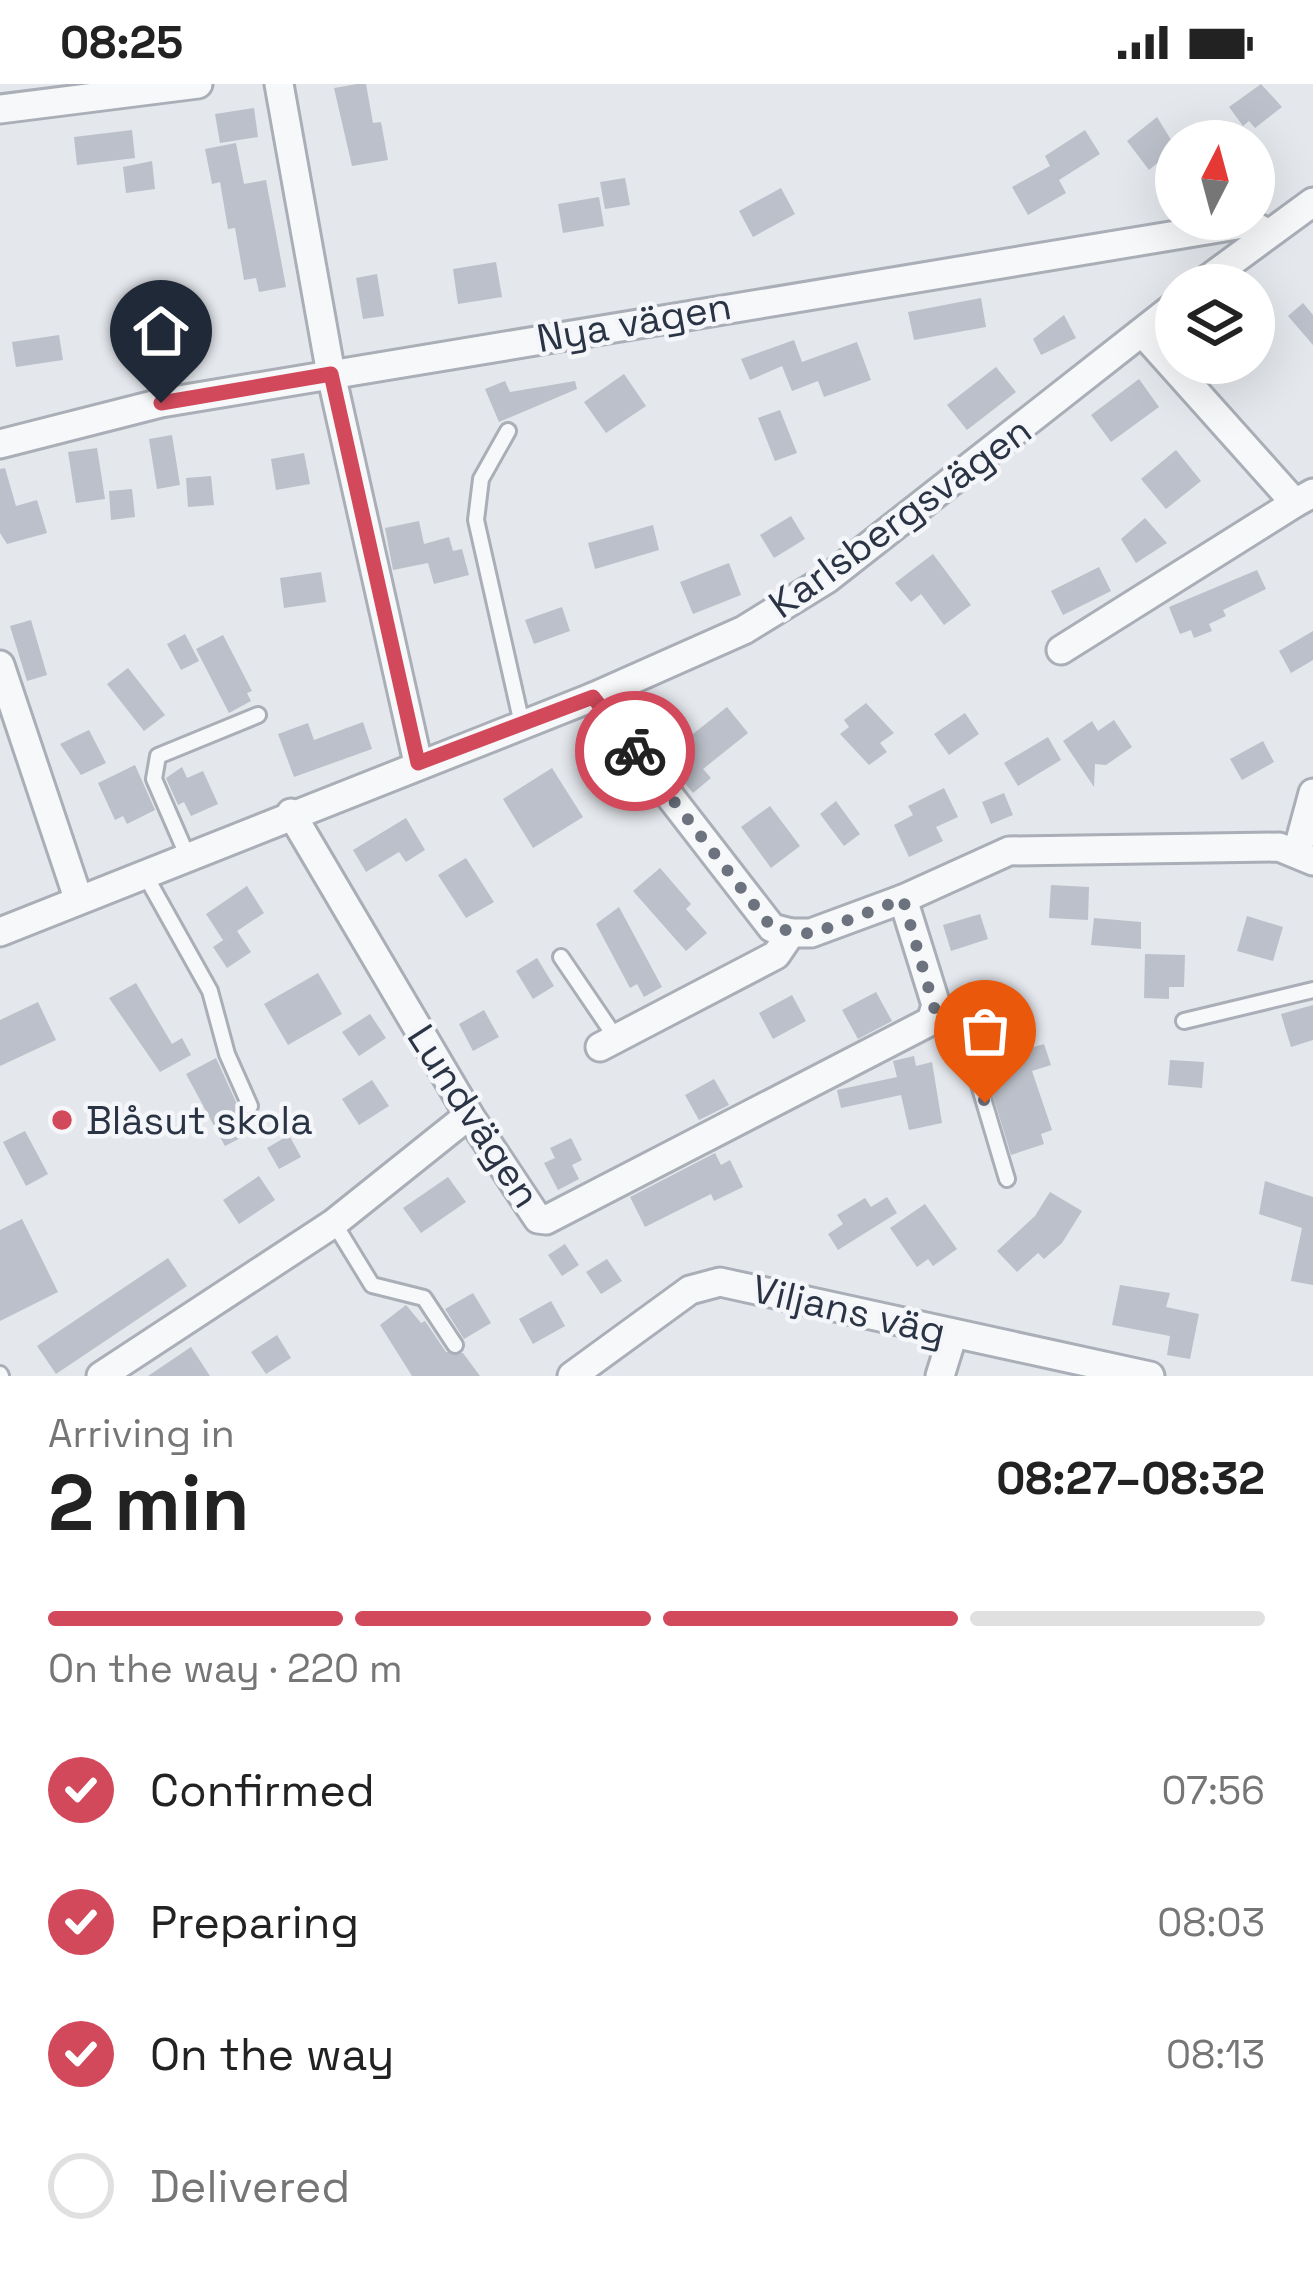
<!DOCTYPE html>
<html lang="en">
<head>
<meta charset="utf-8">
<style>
  body { margin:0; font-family:"Space Grotesk",sans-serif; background:#f2f2f2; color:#222; height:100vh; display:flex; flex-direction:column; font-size:45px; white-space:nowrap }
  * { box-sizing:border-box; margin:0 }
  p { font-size:39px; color:#767676 }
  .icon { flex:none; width:66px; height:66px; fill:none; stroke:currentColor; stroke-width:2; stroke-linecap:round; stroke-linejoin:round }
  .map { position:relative; height:1292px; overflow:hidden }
  .panel { display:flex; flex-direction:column; background:#fff; flex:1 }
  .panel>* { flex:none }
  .needle { width:78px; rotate:6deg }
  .buttons { position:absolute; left:1155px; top:36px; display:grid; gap:24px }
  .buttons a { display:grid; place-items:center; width:120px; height:120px; border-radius:50%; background:#fff; box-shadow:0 12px 48px #0002; font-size:60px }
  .pin { position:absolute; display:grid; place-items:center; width:102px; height:102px; color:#fff; margin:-123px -51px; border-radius:50% 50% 50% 0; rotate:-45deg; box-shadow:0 0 12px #0007 }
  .pin .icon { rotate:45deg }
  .courier { position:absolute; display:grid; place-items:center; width:120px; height:120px; margin:-60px; border:9px solid #d1495b; border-radius:50%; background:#fff; color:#222; box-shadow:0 3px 15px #0007 }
  .overview em { font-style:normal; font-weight:700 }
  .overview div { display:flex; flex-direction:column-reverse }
  .overview { display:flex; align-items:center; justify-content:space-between; height:204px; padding:0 48px }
  h1 { font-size:78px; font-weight:700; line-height:90px }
  .bar { display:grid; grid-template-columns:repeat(4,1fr); gap:18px 12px; align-content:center; height:144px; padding:0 48px }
  .bar i { height:15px; border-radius:9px; background:#e0e0e0 }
  .bar .on { background:#d1495b }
  .bar p { grid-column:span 4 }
  ol { padding:0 48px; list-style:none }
  li { display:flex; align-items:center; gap:36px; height:132px }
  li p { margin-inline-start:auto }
  li .icon { padding:12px; border-radius:50%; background:#d1495b; color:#fff; stroke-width:4 }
  li:last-child { color:#767676 }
  li i { width:66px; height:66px; border:6px solid #e0e0e0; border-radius:50% }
  .status { display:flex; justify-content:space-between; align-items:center; height:84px; padding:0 60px; background:#fff; direction:ltr }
  .status svg { height:33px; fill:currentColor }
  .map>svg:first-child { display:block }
  .building { fill:#bbc0ca }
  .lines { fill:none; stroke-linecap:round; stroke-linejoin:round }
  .service-casing { stroke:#a9aeb7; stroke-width:20 }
  .minor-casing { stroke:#a9aeb7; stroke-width:33 }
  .service { stroke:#f7f8fa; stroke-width:14 }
  .minor { stroke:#f7f8fa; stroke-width:27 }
  .done { stroke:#6c737f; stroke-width:12; stroke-dasharray:0 21.6 }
  .route { stroke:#d1495b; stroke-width:15 }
  .poi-dot { fill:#d1495b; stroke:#f4f6f9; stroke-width:4.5 }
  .labels { text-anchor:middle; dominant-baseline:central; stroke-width:9; stroke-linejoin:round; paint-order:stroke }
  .street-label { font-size:39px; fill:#2b3445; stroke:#f4f6f9 }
  .poi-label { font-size:39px; fill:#2b3445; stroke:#f4f6f9; text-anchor:start }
</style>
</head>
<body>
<div class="status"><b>08:25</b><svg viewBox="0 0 49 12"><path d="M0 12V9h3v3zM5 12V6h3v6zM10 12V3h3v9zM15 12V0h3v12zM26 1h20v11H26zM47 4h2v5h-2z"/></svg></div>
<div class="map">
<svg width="1313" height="1292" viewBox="0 0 1313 1292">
  <rect width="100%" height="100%" fill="#e4e7ec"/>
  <g class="building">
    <path d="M357,0H366L373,39L381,38L388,76L352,82L334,4Z"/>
    <path d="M1261,0L1282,23L1255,44L1249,37L1243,42L1229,23Z"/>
    <path d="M254,24L258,53L220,59L215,30Z"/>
    <path d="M1157,33L1176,64L1149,86L1127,57Z"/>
    <path d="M132,46L135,74L77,81L74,53Z"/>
    <path d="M1085,46L1100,70L1059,96L1066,109L1028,131L1012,103L1050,82L1045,72Z"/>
    <path d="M236,59L244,100L266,96L286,203L259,208L256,194L244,196L235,144L228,145L220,98L212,100L205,65Z"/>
    <path d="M152,77L155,105L126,109L123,83Z"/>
    <path d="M625,94L630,121L605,125L600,98Z"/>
    <path d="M781,104L795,130L753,153L739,127Z"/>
    <path d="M599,113L604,142L563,149L558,120Z"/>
    <path d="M496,178L502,213L458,220L453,185Z"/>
    <path d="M377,190L384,232L363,235L356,194Z"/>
    <path d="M981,214L986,243L914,256L908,228Z"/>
    <path d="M1303,219L1313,231V261L1288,232Z"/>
    <path d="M153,230L156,255L118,261L114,237Z"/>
    <path d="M1064,231L1076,254L1041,271L1033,255Z"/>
    <path d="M59,251L63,276L16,283L12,258Z"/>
    <path d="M794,256L802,278L857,258L871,296L824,313L818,297L792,307L782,282L750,296L741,275Z"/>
    <path d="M996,283L1016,308L967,346L947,321Z"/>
    <path d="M624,290L646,322L606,349L584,318Z"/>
    <path d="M1139,295L1159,323L1111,358L1091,331Z"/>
    <path d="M505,297L510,308L575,297L577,305L499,338L485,305Z"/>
    <path d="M780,326L797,369L775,377L758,334Z"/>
    <path d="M172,351L180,401L157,405L149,355Z"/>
    <path d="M97,364L105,415L76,419L68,368Z"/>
    <path d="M1176,366L1201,397L1166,425L1141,395Z"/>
    <path d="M304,369L310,400L276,406L271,375Z"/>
    <path d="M5,384L16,422L37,416L47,449L7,460L0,449V385Z"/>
    <path d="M211,392L214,421L188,423L186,394Z"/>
    <path d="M132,405L135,433L111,436L109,407Z"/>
    <path d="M791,432L805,455L774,474L760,451Z"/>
    <path d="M1145,434L1167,459L1136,479L1121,455Z"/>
    <path d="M419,437L424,460L449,453L453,467L462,465L469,491L434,500L428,479L393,486L385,444Z"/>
    <path d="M653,441L659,466L595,485L588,459Z"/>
    <path d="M933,470L971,521L944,541L921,510L911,518L895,499Z"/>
    <path d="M729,479L741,511L693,530L680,498Z"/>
    <path d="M1099,483L1111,507L1063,531L1051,507Z"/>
    <path d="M1257,486L1266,505L1223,526L1226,532L1209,540L1212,547L1194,554L1191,546L1180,550L1169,523Z"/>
    <path d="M321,488L326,518L284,524L280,494Z"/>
    <path d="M562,523L570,547L534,560L525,536Z"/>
    <path d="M31,536L47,591L27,597L10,542Z"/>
    <path d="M1313,547V576L1291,589L1279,567Z"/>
    <path d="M185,550L199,577L181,586L167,560Z"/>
    <path d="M223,551L252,607L247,609L251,617L229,629L196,565Z"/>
    <path d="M128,584L165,631L144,647L107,600Z"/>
    <path d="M866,619L894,649L880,659L887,668L869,681L840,650L849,643L844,636Z"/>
    <path d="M727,623L748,649L703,685L711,694L693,709L664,673Z"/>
    <path d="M965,629L979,650L949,671L934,650Z"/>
    <path d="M1114,636L1132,663L1106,681L1095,680L1094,703L1063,657L1092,637L1098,647Z"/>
    <path d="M363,638L372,665L294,693L278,650L308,639L314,656Z"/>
    <path d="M89,646L106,679L81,691L60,660Z"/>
    <path d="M1048,653L1061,676L1018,702L1004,679Z"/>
    <path d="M1263,657L1274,678L1242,696L1230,675Z"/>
    <path d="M135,681L155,726L127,740L123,732L115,736L98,699Z"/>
    <path d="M182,683L187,694L203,687L218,720L191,732L184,718L178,721L166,694Z"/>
    <path d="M552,684L583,733L533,764L503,715Z"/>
    <path d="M944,704L958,733L936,743L943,757L909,773L894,741L913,731L908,722Z"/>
    <path d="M1004,709L1013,731L991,740L982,718Z"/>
    <path d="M836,717L860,750L844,762L820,730Z"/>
    <path d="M770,722L800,762L771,784L741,743Z"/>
    <path d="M406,734L425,766L406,778L399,768L366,788L353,766Z"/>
    <path d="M466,774L494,818L466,834L438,791Z"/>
    <path d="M660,784L691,820L686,825L707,849L686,867L633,807Z"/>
    <path d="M1051,801L1089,803L1088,836L1049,834Z"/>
    <path d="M247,802L264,829L237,847L251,868L227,884L213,863L235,848L223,856L206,830Z"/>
    <path d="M619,823L662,903L644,913L637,900L630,904L596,840Z"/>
    <path d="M980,830L988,855L951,867L943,841Z"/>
    <path d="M1247,832L1283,843L1273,877L1237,867Z"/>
    <path d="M1094,834L1141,838V865L1091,861Z"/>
    <path d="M1145,870L1185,871L1184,903H1169V915L1144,914Z"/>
    <path d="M537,874L554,902L533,915L516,887Z"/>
    <path d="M318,889L342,930L288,961L264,920Z"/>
    <path d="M136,899L172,960L182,954L191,971L160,988L109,914Z"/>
    <path d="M876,908L892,937L858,955L842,926Z"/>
    <path d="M792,911L806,937L773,955L759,929Z"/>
    <path d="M38,918L56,956L0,982V936Z"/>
    <path d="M1313,921V956L1291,963L1281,930Z"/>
    <path d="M484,926L499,953L473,967L459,940Z"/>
    <path d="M370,930L386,954L359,972L342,948Z"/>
    <path d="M1006,947L1013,969L1044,960L1051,981L1032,987L1052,1046L1041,1050L1044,1060L1011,1071L976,956Z"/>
    <path d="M914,972L916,982L932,978L942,1039L909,1046L901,1011L841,1024L837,1006L897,993L893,977Z"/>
    <path d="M216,974L240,1027L256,1046L225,1062L186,990Z"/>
    <path d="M1170,976L1204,978L1202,1004L1168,1001Z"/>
    <path d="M714,995L729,1021L699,1036L685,1011Z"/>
    <path d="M372,996L389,1022L359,1041L342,1015Z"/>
    <path d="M25,1047L48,1090L26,1102L3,1058Z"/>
    <path d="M289,1051L301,1073L279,1085L267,1064Z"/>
    <path d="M571,1054L582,1076L572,1081L579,1095L558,1106L544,1079L555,1074L550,1064Z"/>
    <path d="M715,1069L721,1081L730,1076L743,1103L714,1117L711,1110L645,1143L630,1113Z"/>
    <path d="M259,1092L275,1116L239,1140L223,1116Z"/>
    <path d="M448,1093L466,1118L421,1149L403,1124Z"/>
    <path d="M1265,1097L1313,1113V1201L1291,1197L1302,1144L1259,1130Z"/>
    <path d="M1050,1108L1082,1127L1062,1159L1044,1175L1038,1169L1017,1188L997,1167L1035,1132Z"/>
    <path d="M887,1113L897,1129L838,1166L828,1150L843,1140L837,1131L865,1114L871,1123Z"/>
    <path d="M925,1120L957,1165L933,1182L928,1175L917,1183L890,1144Z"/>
    <path d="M22,1135L58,1208L0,1237V1146Z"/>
    <path d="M565,1160L579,1181L562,1192L548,1171Z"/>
    <path d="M168,1174L187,1202L56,1290L37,1262Z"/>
    <path d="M607,1175L622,1197L601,1210L586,1188Z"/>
    <path d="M1120,1201L1170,1209L1166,1223L1199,1230L1190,1275L1167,1271L1170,1252L1112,1241Z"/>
    <path d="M473,1209L491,1239L464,1255L445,1225Z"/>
    <path d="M551,1217L565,1242L533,1260L519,1235Z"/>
    <path d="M406,1221L421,1239L425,1237L446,1268L463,1269L480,1292H412L380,1241Z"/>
    <path d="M277,1251L291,1274L266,1290L251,1268Z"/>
    <path d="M191,1263L210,1292H148Z"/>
  </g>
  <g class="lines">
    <defs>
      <g id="service">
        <path d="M508,347L481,395L476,436L522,640"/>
        <path d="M187,771L154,695L158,672L258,631"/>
        <path d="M144,789L210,907L227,970L250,1022"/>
        <path d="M561,873L616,954"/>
        <path d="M936,930L968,964L1007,1095"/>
        <path d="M1184,937L1313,906"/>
        <path d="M334,1139L372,1201L424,1214L455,1261"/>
        <path d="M0,1290L1,1292"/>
      </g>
      <g id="minor">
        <path d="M279,0L331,290L418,679"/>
        <path d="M0,25L198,0"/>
        <path d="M1200,201L1313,118"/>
        <path d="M1143,249L1295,419L1313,409"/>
        <path d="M0,360L161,319L1249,139L1267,149"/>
        <path d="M1061,566L1295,419"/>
        <path d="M0,581L78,814"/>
        <path d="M593,613L772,844L791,849"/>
        <path d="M291,729L469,1031L538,1135L546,1136L931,937L936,921L903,815"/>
        <path d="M1297,768L1313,709"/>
        <path d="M0,848L593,613L744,546L827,495L1176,221"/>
        <path d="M600,963L776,871L791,849H811L903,815L1009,767L1279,763L1313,777"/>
        <path d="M101,1292L334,1139L469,1031"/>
        <path d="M572,1292L690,1206L720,1198L1150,1292"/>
        <path d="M940,1292L953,1250"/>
      </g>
    </defs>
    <use href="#service" class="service-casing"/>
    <use href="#minor" class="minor-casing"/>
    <use href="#service" class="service"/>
    <use href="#minor" class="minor"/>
  </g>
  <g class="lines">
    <path class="done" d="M635,667L772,844L812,850L903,815L936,930L962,952L985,1019"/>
    <path class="route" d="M161,319L331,290L418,679L593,613L635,667"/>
  </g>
  <circle class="poi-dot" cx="62" cy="1036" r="12"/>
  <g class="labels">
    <g class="street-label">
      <text transform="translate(634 238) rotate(-10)">Nya vägen</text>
      <text transform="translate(900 433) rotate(-36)">Karlsbergsvägen</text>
      <text transform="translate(474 1032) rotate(57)">Lundvägen</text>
      <text transform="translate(849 1226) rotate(13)">Viljans väg</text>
    </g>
    <g class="poi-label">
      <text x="86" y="1036">Blåsut skola</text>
    </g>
  </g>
</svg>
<div class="buttons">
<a><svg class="needle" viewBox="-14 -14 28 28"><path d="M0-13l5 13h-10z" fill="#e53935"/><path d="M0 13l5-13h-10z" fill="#767676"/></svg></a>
<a><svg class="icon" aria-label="layers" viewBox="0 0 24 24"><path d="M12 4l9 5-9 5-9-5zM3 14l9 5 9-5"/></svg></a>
</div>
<div class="pin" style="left:985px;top:1019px;background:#ea580c"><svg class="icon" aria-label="bag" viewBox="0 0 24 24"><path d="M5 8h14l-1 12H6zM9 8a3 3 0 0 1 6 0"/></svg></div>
<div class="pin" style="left:161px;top:319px;background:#1f2937"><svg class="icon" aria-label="home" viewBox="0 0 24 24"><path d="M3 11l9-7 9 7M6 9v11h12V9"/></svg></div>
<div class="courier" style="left:635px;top:667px"><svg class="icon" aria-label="bike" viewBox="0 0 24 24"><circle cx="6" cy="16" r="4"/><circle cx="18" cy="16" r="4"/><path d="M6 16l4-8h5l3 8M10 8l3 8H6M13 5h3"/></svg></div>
</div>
<section class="panel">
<div class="overview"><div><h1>2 min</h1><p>Arriving in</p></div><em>08:27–08:32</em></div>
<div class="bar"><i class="on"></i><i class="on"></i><i class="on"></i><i></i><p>On the way · 220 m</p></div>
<ol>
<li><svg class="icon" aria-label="check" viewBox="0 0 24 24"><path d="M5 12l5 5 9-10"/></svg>Confirmed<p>07:56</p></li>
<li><svg class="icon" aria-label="check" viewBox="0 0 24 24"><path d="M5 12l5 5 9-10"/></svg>Preparing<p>08:03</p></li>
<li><svg class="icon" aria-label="check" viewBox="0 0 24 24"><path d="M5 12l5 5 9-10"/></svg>On the way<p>08:13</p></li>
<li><i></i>Delivered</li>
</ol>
</section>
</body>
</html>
